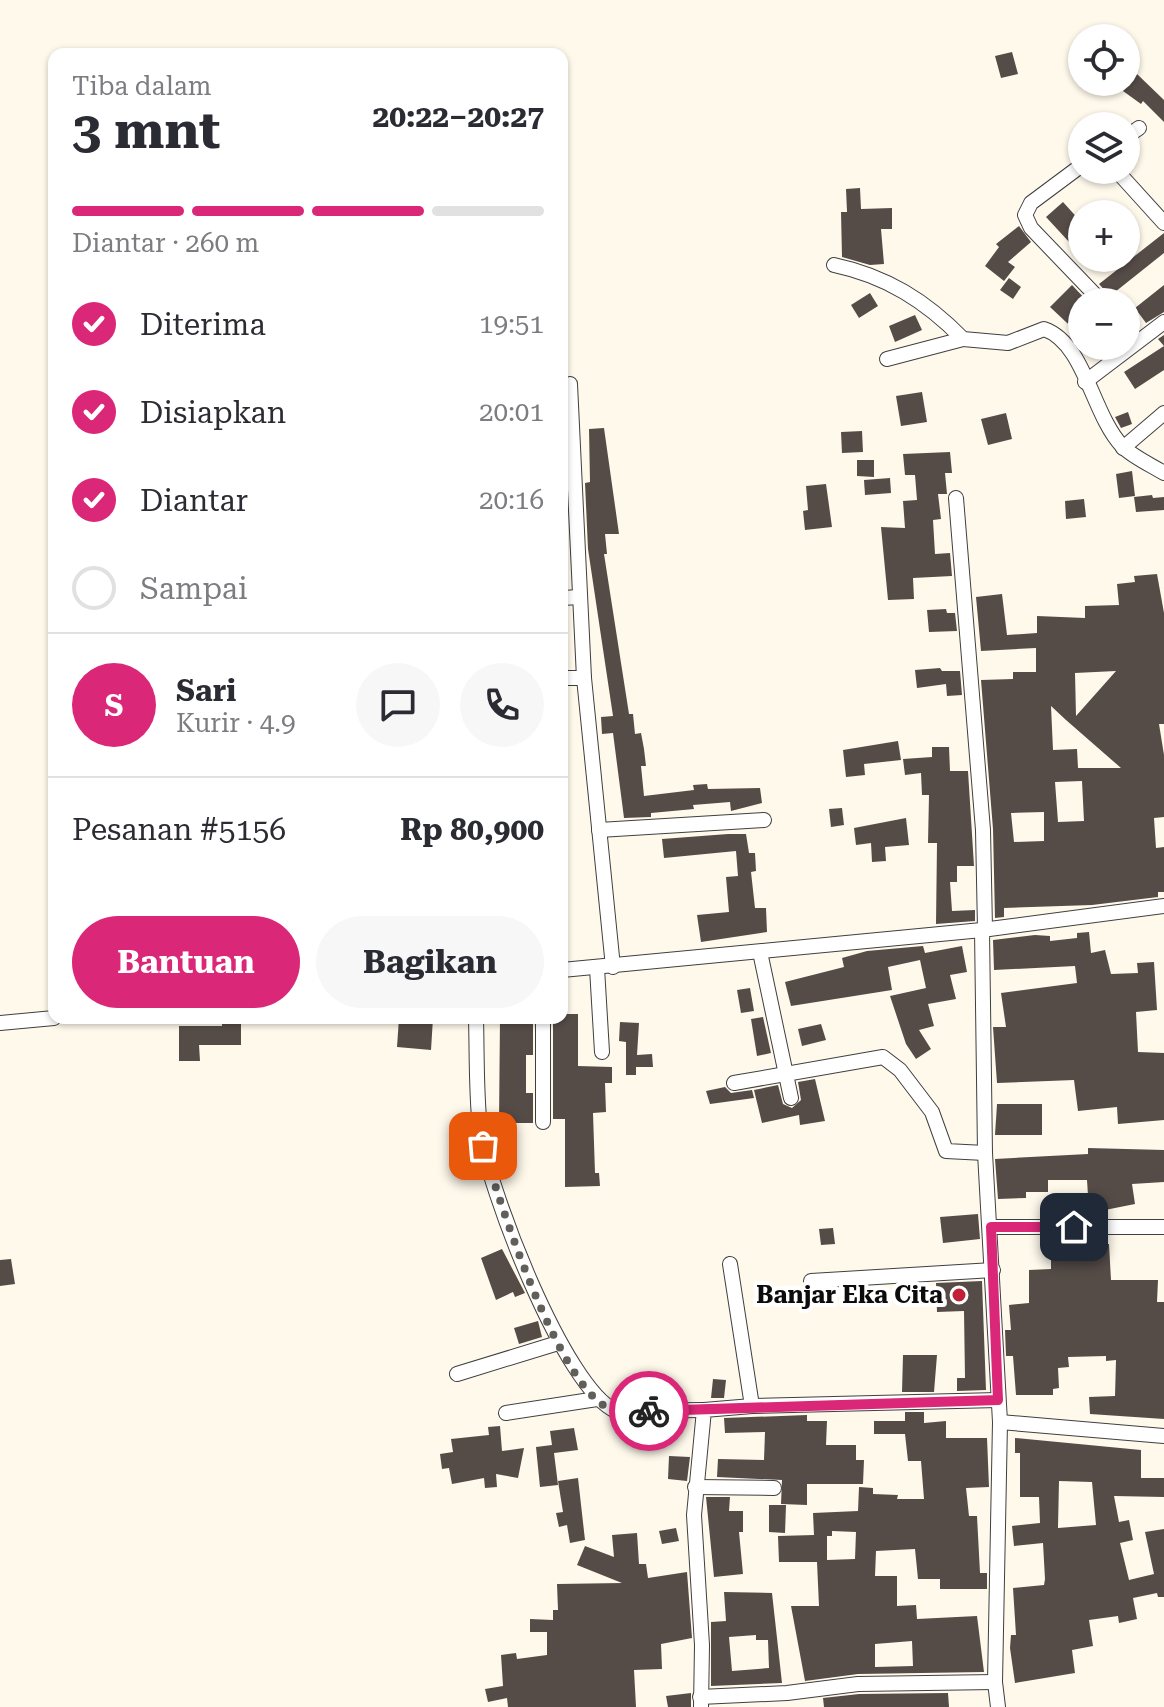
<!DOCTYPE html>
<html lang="id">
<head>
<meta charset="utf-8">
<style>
  body { margin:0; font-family:"Roboto Serif",serif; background:#f7f7f7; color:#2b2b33; height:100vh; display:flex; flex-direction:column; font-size:30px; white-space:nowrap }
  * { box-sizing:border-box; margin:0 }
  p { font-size:26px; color:#7c7c81 }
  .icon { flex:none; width:44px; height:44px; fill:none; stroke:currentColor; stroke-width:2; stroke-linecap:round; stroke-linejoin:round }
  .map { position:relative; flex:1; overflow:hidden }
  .panel { position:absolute; left:48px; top:48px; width:520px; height:976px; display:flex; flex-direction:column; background:#fff; border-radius:16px; box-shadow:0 2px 6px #0004 }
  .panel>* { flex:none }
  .controls { position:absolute; left:1068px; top:24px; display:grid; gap:16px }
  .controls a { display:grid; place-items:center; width:72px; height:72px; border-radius:50%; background:#fff; box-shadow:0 2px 6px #0004; font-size:40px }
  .pin { position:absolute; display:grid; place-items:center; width:68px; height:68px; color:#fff; margin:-34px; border-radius:16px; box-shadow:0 4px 12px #0006 }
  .courier { position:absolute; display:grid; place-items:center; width:80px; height:80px; margin:-40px; border:6px solid #db2777; border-radius:50%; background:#fff; color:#222; box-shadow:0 2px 10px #0007 }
  .head em { font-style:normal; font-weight:700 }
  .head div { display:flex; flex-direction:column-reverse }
  .head { display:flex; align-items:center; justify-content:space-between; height:136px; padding:0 24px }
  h1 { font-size:52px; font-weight:700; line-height:60px }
  .bar { display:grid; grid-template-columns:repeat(4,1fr); gap:12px 8px; align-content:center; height:96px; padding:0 24px }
  .bar i { height:10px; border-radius:6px; background:#e1e1e2 }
  .bar .active { background:#db2777 }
  .bar p { grid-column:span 4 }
  .line { display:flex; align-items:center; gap:20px; padding:0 24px; border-top:2px solid #e1e1e2 }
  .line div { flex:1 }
  .round { display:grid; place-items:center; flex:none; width:84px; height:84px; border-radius:42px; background:#f7f7f7 }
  ol { padding:0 24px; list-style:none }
  li { display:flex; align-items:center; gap:24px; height:88px }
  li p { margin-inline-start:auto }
  li .icon { padding:8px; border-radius:50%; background:#db2777; color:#fff; stroke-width:4 }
  li:last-child { color:#7c7c81 }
  li i { width:44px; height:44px; border:4px solid #e1e1e2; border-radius:50% }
  .primary-button { display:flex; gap:16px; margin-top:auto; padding:16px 24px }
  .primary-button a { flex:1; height:92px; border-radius:48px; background:#db2777; color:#fff; font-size:32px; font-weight:700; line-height:92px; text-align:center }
  .primary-button a+a { background:#f7f7f7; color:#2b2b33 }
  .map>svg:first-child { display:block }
  .building { fill:#554c48; fill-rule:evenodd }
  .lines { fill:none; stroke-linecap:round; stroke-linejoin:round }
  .minor-casing { stroke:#3f3f3f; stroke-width:16 }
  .minor { stroke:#fff; stroke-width:14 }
  .done { stroke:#615f5a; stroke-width:8; stroke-dasharray:0 14.4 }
  .route { stroke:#db2777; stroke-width:10 }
  .poi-dot { fill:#c11f36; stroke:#fff; stroke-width:3 }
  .labels { text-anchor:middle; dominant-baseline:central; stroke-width:8; stroke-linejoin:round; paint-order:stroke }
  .poi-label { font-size:24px; font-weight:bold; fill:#0c0c0c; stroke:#fff; text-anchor:end }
</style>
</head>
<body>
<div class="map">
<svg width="1164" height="1707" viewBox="0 0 1164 1707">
  <rect width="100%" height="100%" fill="#fff9ec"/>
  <g class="building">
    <path d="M1012,52L1018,74L1001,78L995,56Z"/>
    <path d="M1137,74L1164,100V122L1143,101L1141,104L1123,91Z"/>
    <path d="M860,188L861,209L892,208V229H881L884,264L870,265L842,257L841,212H847L846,189Z"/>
    <path d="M1063,202L1082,223V256L1046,217Z"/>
    <path d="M1019,226L1031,242L1008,262L1015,267L1004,281L985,266L999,247L996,244Z"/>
    <path d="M1164,233V253L1110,296L1099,284Z"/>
    <path d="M1009,278L1021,287L1013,299L1000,290Z"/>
    <path d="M1072,285L1088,302H1082V337L1050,307Z"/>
    <path d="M1164,285V312L1146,323L1135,308Z"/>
    <path d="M870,293L878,306L859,318L851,305Z"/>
    <path d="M915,315L922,330L895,342L889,326Z"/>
    <path d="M1164,335V370L1135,389L1124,372L1164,346L1158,339Z"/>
    <path d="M922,392L927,422L901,426L896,396Z"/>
    <path d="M1128,412L1132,424L1121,428L1115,417Z"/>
    <path d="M1006,413L1012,439L988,445L981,419Z"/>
    <path d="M604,428L619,534H605L607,554H604L629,714H633L635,734L641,733L644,749L646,766H641L644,796L694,790L693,785L707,784L708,789L760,788L762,803L731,811L730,802L693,805L694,809L651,813V817L624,818L613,733L602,734L601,717L613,716L588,549L585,483L590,482L589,429Z"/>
    <path d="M862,431L863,452L842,453L841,432Z"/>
    <path d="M950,452L952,473H945L947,494H938L941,519L933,520L935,554L950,553L952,576L913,578L914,599L888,600L881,527L905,528L903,501L917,500L915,475H905L903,454Z"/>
    <path d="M857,460H874V477L857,476Z"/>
    <path d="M1132,471L1135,496L1119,498L1116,474Z"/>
    <path d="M890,478L891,493L865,495L864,480Z"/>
    <path d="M826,484L832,527L805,530L803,511L808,510L806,486Z"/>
    <path d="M1152,495L1153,498L1164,497V510L1136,512L1134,497Z"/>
    <path d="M1084,499L1086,517L1066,519L1065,501Z"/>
    <path d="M1157,574L1164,613V724H1159L1164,755V817L1154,818L1156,848L1164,847V892H1158V897L1092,905L1004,908V917L995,918L993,829L981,680L1013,679V672H1036V648L981,651L976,597L1002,594L1007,635L1037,633V616L1085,618V606L1119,605L1117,584L1135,582L1134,576ZM1116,671L1076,716L1075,673ZM1051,706L1066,720L1121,768H1078L1077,749L1053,750ZM1082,781L1084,821L1058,822L1055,782ZM1044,812V841L1014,842L1011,813Z"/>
    <path d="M946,609L947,613H955L957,631L929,632L927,610Z"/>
    <path d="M940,668L942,671H960L962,695L947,696L946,684L917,688L915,670Z"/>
    <path d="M898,741L901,760L864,764L865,775L846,777L843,750Z"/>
    <path d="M932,747H949L950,771H968L974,866H957V882H950L952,911L975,910V921L936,924L937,843H928L929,795H922L921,773L905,775L903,759L932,757Z"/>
    <path d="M842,808L844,825L831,827L829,809Z"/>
    <path d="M906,818L909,845L885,847L886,861L872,862L871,843L856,845L854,828Z"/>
    <path d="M728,834H746L749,853H755L756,871L751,872L755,908H766L767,932L701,942L697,915L729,912L726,877L738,876L736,851L664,858L662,839Z"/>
    <path d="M1089,932L1091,953L1105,950L1111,974L1138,973L1137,963L1154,962L1157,1010L1136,1012L1138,1052L1164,1053V1120L1118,1124L1117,1107L1078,1111L1074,1080L997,1083L993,1027H1006L1001,993L1077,983L1075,966L994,970L993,940L1035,935L1050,936V941L1077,938V933Z"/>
    <path d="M923,946L925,953L962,946L967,972L950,975L956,999L928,1004L934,1026L919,1030L931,1049L916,1059L906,1044L890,996L926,988L920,960L888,967L892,990L791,1006L785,982L844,967L842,958L867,951Z"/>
    <path d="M750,988L754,1011L741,1013L737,990Z"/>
    <path d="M562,1014H578V1066L612,1067V1083H605L606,1112L593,1113L595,1173H599L600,1186L565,1187V1119H553V1018H562Z"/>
    <path d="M763,1017L771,1053L757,1056L751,1019Z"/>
    <path d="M399,1018H433L431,1050L397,1047Z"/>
    <path d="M500,1018H533V1055H526V1093H533V1123H499Z"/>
    <path d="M222,1022L241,1023V1045H199L200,1061H179V1026H222Z"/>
    <path d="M620,1022L639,1023L637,1055L652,1054L653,1067H636V1075H626V1042L619,1041Z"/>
    <path d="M821,1024L826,1040L802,1046L798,1029Z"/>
    <path d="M815,1079L825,1121L800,1125L799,1115L762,1123L754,1090L778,1085L783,1104L792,1108L801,1100L798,1082Z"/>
    <path d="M725,1087L731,1093L752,1090L754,1098L710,1104L706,1091Z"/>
    <path d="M997,1104H1042V1135H995Z"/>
    <path d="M1088,1148L1164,1150V1182L1132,1184L1135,1204L1105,1210L1089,1211L1087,1180H1048V1192H1026V1198L998,1199L995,1159L1088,1154Z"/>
    <path d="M978,1214L980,1239L943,1243L940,1217Z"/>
    <path d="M833,1228L835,1244L821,1245L819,1229Z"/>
    <path d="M1051,1241L1109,1244L1111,1280H1158L1157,1302H1164V1419L1090,1414L1089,1397L1115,1396L1116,1360L1106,1361V1356L1068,1357L1069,1367L1058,1368L1059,1388L1053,1389V1395H1016L1013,1356H1006L1005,1330H1011L1009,1305L1029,1303V1270L1051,1269Z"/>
    <path d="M502,1249L525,1293L515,1297L513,1292L496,1300L481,1258Z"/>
    <path d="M11,1259L15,1284L0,1286V1260Z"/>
    <path d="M982,1281L986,1390L957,1391V1378H965L964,1311L937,1312L936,1283Z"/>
    <path d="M538,1321L542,1337L519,1344L514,1328Z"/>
    <path d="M903,1355H937L934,1392H902Z"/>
    <path d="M713,1379L726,1380L724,1398H711Z"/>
    <path d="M905,1412H924V1423L946,1421V1438H987L989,1487L966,1488L969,1516H977L980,1573H987V1589H940V1579H918L915,1549L876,1551L875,1576H897V1606L916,1605L917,1619L977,1616L984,1672L858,1674L805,1681L791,1606H819L817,1562H779L778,1536L814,1535L813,1513L858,1511L859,1487L873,1488V1494L898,1495L897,1499H924L921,1461H908L905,1434H874V1421H905ZM832,1531L856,1532L855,1559L827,1560V1536H832ZM912,1641L913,1666L875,1667V1644Z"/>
    <path d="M807,1415V1421H827L826,1445H856V1460H864L863,1484H807V1505L781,1504L782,1480L717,1477L718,1459L764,1460L765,1432L725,1433L724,1418Z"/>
    <path d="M500,1426L502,1451L524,1448L518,1478L496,1474L497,1487L485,1488L484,1478L452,1484L449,1468L442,1469L440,1454L453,1452L451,1439L489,1435L488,1427Z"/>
    <path d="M574,1428L578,1450L554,1453L558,1485L540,1487L536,1447L552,1445L550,1431Z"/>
    <path d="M1015,1438L1141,1450V1478H1164V1497L1114,1496L1119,1522L1129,1520L1133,1540L1120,1543L1129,1580L1154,1574L1145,1532L1164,1529V1597H1158L1157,1593L1133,1598L1137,1619L1119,1623L1118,1616L1089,1620L1093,1646L1072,1650L1075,1673L1015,1683L1010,1648L1011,1635H1016L1013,1588L1044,1585L1045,1579L1043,1543L1014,1546L1012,1526L1040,1523L1039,1497H1020V1453H1015ZM1059,1481L1092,1482L1096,1525L1058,1528Z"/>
    <path d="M669,1456L690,1457L687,1481L668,1479Z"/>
    <path d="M578,1478L585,1540L570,1543L567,1525L559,1527L556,1513L563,1512L558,1481Z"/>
    <path d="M706,1497H730L729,1511H743V1532H739L743,1574L714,1577Z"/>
    <path d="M769,1505H786L785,1533L769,1532Z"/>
    <path d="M676,1528L679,1541L662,1544L659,1531Z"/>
    <path d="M637,1533L639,1564H646L648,1578L687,1572L692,1638L661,1644L662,1669L634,1670L636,1707H508L507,1698L488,1702L485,1689L503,1686L501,1655L516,1653L517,1659L547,1655V1632H530V1619L553,1620V1610H558L557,1584L622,1583L577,1565L585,1546L614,1557L612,1535Z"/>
    <path d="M724,1592L772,1593L782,1683L711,1686V1622L726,1621ZM756,1635V1640H768L769,1668L732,1671L729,1637Z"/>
    <path d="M691,1693V1707H668L666,1696Z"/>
    <path d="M948,1693L949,1707H824L823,1698L859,1694Z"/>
  </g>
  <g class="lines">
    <defs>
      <g id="minor">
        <path d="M1126,137L1139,128"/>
        <path d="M1082,165L1031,203L1025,215L1031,228L1102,302"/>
        <path d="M1116,170L1164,223"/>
        <path d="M834,265C886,276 926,301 963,339L1008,343L1044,329C1085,343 1092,414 1122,446C1133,457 1151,465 1164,473"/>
        <path d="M1126,328L1138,341"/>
        <path d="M887,359L963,339"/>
        <path d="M1085,382L1164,322"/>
        <path d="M570,384L584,678L613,967"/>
        <path d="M1123,448L1164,413"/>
        <path d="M956,498L983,830L985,929"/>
        <path d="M562,598L580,597"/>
        <path d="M562,678H584"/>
        <path d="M599,830L764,820"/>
        <path d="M760,952L791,1098"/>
        <path d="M597,968L602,1052"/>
        <path d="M562,970L982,930"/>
        <path d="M476,1018C477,1054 476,1092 480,1129C486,1184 565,1390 616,1411L704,1410"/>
        <path d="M543,1018V1122"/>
        <path d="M0,1023L54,1018"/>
        <path d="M734,1083L883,1057L900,1070L932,1112L946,1151L985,1153"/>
        <path d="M991,1227H1164"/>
        <path d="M730,1264L752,1406"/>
        <path d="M811,1281L993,1270"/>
        <path d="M457,1374L558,1343"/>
        <path d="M506,1413L597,1399"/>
        <path d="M1000,1422L1164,1436"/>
        <path d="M695,1487L774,1488"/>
        <path d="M700,1697L787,1693L858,1684L995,1682"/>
        <path d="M701,1707L702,1645L694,1515L704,1410L752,1406L998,1400"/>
        <path d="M998,1707L995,1682L1000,1422L985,1153L982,930L1164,906"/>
      </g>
    </defs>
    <use href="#minor" class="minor-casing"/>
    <use href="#minor" class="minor"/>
  </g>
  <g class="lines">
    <path class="done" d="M483,1146C500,1204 556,1378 606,1407C618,1414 635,1411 649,1411"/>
    <path class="route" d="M649,1411L998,1400L991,1227H1074"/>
  </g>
  <circle class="poi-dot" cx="959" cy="1295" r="8"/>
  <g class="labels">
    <g class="poi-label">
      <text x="943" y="1295">Banjar Eka Cita</text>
    </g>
  </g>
</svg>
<div class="controls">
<a><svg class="icon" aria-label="locate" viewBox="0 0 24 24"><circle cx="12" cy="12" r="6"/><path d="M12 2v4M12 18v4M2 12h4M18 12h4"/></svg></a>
<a><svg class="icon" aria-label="layers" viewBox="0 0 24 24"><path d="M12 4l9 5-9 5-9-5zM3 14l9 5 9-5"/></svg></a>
<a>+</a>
<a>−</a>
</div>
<div class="pin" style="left:483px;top:1146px;background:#ea580c"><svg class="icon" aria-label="bag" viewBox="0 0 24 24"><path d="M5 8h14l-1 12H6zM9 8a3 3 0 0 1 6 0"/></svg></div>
<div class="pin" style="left:1074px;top:1227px;background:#1f2937"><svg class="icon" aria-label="home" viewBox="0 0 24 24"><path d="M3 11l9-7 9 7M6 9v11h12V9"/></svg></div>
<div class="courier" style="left:649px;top:1411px"><svg class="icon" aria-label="bike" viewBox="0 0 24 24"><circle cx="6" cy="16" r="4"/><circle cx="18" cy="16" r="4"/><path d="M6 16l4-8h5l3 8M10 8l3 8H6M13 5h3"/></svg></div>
<section class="panel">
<div class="head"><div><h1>3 mnt</h1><p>Tiba dalam</p></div><em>20:22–20:27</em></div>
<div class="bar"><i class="active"></i><i class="active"></i><i class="active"></i><i></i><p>Diantar · 260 m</p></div>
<ol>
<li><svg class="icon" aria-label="check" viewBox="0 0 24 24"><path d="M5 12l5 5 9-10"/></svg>Diterima<p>19:51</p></li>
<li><svg class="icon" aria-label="check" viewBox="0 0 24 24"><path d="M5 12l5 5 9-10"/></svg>Disiapkan<p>20:01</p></li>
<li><svg class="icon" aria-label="check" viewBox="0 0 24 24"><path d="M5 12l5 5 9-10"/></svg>Diantar<p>20:16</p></li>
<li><i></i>Sampai</li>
</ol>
<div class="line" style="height:144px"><b class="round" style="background:#db2777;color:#fff">S</b><div><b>Sari</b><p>Kurir · 4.9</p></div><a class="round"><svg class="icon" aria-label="chat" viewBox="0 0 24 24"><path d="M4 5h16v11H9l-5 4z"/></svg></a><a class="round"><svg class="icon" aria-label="phone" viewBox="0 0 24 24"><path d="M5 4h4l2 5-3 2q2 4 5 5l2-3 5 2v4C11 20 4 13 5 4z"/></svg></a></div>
<div class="line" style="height:104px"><div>Pesanan #5156</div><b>Rp 80,900</b></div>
<div class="primary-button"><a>Bantuan</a><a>Bagikan</a></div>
</section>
</div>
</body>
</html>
